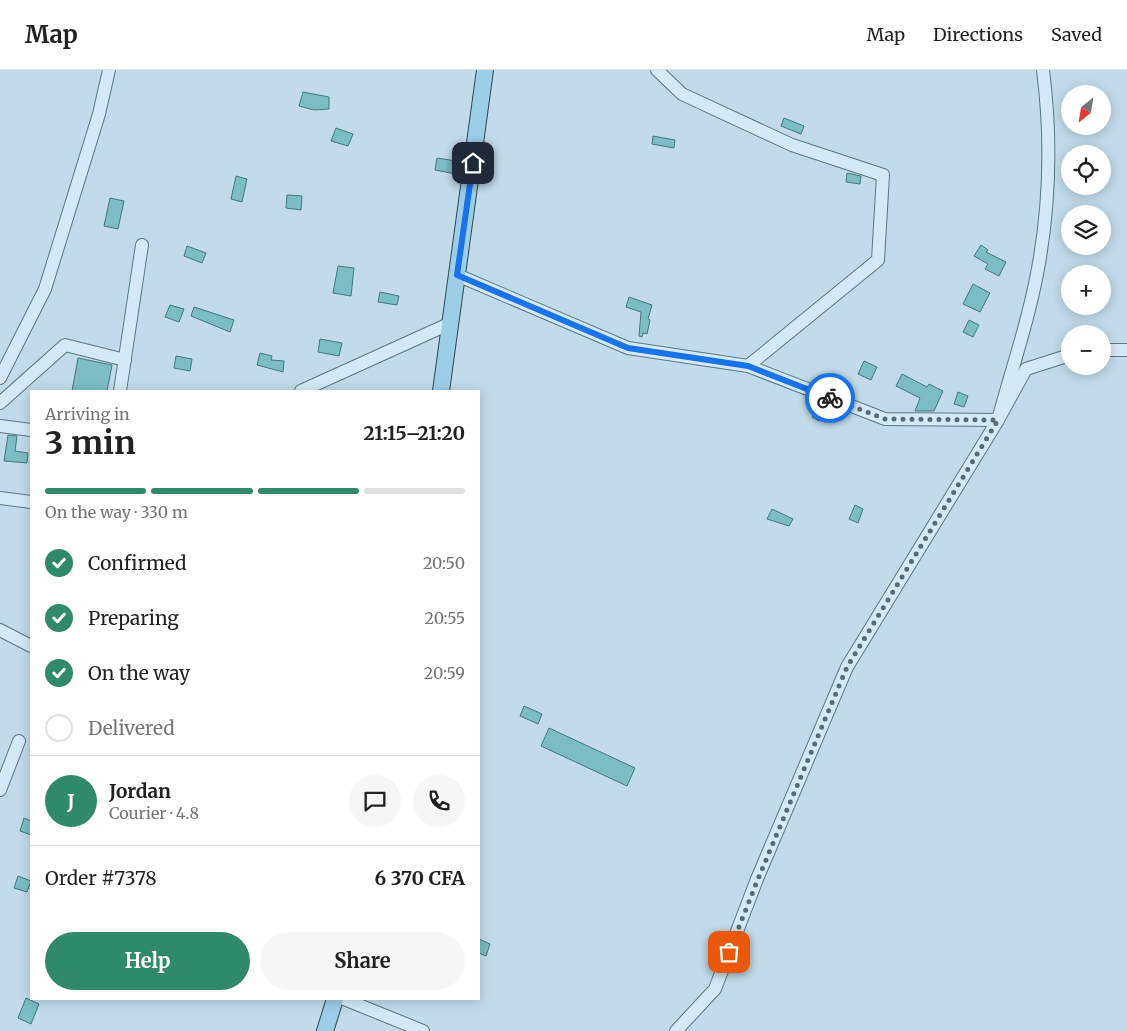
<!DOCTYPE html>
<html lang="en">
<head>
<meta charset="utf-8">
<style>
  body { margin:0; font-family:Merriweather,serif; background:#f6f6f6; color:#202124; height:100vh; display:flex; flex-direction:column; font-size:19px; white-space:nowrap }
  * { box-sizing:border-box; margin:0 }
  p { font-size:16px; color:#757577 }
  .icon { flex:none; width:28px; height:28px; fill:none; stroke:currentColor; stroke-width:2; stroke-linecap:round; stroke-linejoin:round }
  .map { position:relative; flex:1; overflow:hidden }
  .panel { position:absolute; left:30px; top:320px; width:450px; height:610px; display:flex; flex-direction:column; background:#fff; border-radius:0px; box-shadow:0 2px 12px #0003 }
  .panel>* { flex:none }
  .needle { width:32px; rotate:210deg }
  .controls { position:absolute; left:1061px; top:15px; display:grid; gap:10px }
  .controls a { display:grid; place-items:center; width:50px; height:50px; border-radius:50%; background:#fff; box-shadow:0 2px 12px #0003; font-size:25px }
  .pin { position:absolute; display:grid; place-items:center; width:42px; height:42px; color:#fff; margin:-21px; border-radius:10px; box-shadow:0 2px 8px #0006 }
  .courier { position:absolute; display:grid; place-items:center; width:50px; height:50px; margin:-25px; border:4px solid #1a73e8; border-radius:50%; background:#fff; color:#222; box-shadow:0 1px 6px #0007 }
  .overview em { font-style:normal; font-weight:700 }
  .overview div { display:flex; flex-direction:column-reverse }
  .overview { display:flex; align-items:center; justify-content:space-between; height:85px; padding:0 15px }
  h1 { font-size:32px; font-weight:700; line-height:38px }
  .bar { display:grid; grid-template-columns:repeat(4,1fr); gap:8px 5px; align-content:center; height:60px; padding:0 15px }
  .bar i { height:6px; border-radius:4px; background:#e0e0e0 }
  .bar .selected { background:#31896b }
  .bar p { grid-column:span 4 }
  .line { display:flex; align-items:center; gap:12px; padding:0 15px; border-top:1px solid #e0e0e0 }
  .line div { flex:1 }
  .round { display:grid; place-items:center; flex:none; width:52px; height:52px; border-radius:26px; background:#f6f6f6 }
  ol { padding:0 15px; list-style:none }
  li { display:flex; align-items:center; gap:15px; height:55px }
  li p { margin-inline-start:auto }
  li .icon { padding:5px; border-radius:50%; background:#31896b; color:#fff; stroke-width:4 }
  li:last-child { color:#757577 }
  li i { width:28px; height:28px; border:2px solid #e0e0e0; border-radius:50% }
  .cta { display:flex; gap:10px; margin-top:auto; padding:10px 15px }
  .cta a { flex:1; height:58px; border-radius:30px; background:#31896b; color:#fff; font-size:20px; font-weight:700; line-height:58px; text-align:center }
  .cta a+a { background:#f6f6f6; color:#202124 }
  header { display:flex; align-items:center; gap:30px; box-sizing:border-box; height:70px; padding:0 25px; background:#fff; border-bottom:1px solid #e0e0e0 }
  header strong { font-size:24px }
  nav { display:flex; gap:28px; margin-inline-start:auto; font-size:18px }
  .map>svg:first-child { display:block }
  .building { fill:#7bbdc3; stroke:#437a7d }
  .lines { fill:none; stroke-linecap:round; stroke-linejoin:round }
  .minor-casing { stroke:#5b7981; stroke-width:14 }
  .major-casing { stroke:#2f4a4f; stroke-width:18 }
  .minor { stroke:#d4e9f5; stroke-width:12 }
  .major { stroke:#9dcee9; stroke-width:16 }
  .done { stroke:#576b72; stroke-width:5; stroke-dasharray:0 9 }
  .route { stroke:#1a73e8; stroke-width:6 }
</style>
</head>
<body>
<header>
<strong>Map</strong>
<nav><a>Map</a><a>Directions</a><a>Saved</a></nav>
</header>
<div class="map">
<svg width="1127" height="961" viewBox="0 0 1127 961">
  <rect width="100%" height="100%" fill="#c2dae9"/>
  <g class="building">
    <path d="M303,22L329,27V39L314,40L299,36Z"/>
    <path d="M784,48L804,56L801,64L781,56Z"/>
    <path d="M336,58L353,64L348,76L331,71Z"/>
    <path d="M653,66L675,70L674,78L652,74Z"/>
    <path d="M437,88L462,92L461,105L435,100Z"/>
    <path d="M847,103L861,106L860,114L846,112Z"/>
    <path d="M236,106L247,109L242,132L231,129Z"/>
    <path d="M287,125L302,126L301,140L286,138Z"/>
    <path d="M110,128L124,131L118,159L104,156Z"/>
    <path d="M981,175L988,180L986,182L1006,192L999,206L985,199L988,194L974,186Z"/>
    <path d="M187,176L206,183L202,193L184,186Z"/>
    <path d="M338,196L354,198L351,226L333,223Z"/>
    <path d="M973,214L990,223L980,242L963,234Z"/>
    <path d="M380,222L399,226L397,235L378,232Z"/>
    <path d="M629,227L652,235L648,249L650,250L647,264L643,263L642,267L639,266L641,242L626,237Z"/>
    <path d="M170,235L184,239L179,252L165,247Z"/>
    <path d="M194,237L234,250L230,262L191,246Z"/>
    <path d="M969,250L979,255L973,267L963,262Z"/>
    <path d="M320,269L342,273L339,286L318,282Z"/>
    <path d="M260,283L272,286L271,290L284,291L283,302L257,295Z"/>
    <path d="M176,286L192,289L190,301L174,298Z"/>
    <path d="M78,288L112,295L107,321H72Z"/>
    <path d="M864,291L877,297L871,310L858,304Z"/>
    <path d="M902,304L927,317L929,314L943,321L934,341H915L920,328L896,316Z"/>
    <path d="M958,322L968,326L964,337L954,334Z"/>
    <path d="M820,332L827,335L819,351L812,347Z"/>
    <path d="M8,365L17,366L15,381L28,383L27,393L4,391Z"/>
    <path d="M855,435L863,439L858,453L849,449Z"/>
    <path d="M772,439L793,449L789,456L767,449Z"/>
    <path d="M524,636L542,644L538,654L520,646Z"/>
    <path d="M549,658L635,698L627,716L541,676Z"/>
    <path d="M24,748L31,751V765L20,761Z"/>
    <path d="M18,806L31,811L27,822L14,818Z"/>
    <path d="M479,869L490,874L486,886L479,883Z"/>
    <path d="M26,928L39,934L31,954L18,948Z"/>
  </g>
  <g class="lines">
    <defs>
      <g id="minor">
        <path d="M457,205L628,278L748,296L878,190L883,105L792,75L682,24L657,0"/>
        <path d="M1102,280H1127"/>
        <path d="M748,296L885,349L998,350C1012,298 1030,246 1039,193C1050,130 1051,63 1043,0"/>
        <path d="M0,308L45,219L99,44L109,0"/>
        <path d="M120,321L142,175"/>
        <path d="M301,321L451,253"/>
        <path d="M0,333L65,275L125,290"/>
        <path d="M0,356L31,360"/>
        <path d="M0,428L31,432"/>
        <path d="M0,560L31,576"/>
        <path d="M0,720L19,671"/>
        <path d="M344,929L423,961"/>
        <path d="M676,961L715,919L757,809L847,597L998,350L1026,299L1070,285"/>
      </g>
      <g id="major">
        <path d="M441,321L485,0"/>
        <path d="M325,961L335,929"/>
      </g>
    </defs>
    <use href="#minor" class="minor-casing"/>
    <use href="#major" class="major-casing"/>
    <use href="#minor" class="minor"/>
    <use href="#major" class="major"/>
  </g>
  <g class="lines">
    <path class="done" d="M729,882L758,809L847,597L998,350L885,349L830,328"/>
    <path class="route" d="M473,93L457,205L628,278L748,296L830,328"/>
  </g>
</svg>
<div class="controls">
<a><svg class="needle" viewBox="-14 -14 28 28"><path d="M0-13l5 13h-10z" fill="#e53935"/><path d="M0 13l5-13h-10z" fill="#757577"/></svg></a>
<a><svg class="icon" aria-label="locate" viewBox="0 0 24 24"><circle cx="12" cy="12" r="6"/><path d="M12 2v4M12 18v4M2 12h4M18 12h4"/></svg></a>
<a><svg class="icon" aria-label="layers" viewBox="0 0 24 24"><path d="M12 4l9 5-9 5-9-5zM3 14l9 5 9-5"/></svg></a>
<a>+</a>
<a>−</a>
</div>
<div class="pin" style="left:729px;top:882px;background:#ea580c"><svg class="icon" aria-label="bag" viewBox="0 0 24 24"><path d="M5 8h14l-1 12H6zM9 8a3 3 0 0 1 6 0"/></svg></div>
<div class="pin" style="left:473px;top:93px;background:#1f2937"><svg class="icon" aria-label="home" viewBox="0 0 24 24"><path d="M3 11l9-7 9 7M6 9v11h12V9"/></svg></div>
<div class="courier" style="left:830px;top:328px"><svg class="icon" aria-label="bike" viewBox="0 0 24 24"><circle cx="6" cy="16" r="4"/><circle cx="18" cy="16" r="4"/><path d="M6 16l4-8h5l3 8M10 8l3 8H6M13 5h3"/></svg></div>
<section class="panel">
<div class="overview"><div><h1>3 min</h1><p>Arriving in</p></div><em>21:15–21:20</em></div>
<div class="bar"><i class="selected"></i><i class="selected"></i><i class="selected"></i><i></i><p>On the way · 330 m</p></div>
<ol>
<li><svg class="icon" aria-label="check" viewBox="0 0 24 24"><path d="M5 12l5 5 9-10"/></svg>Confirmed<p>20:50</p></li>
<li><svg class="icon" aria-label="check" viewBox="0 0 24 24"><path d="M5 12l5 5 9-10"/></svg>Preparing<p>20:55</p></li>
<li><svg class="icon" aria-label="check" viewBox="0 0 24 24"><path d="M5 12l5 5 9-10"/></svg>On the way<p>20:59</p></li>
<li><i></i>Delivered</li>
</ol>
<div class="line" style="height:90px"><b class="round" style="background:#31896b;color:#fff">J</b><div><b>Jordan</b><p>Courier · 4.8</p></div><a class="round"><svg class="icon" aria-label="chat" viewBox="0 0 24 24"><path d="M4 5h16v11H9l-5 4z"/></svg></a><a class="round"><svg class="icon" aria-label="phone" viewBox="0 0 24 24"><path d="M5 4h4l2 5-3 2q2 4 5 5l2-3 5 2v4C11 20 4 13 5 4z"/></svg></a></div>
<div class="line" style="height:65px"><div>Order #7378</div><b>6 370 CFA</b></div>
<div class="cta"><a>Help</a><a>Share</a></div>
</section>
</div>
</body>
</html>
